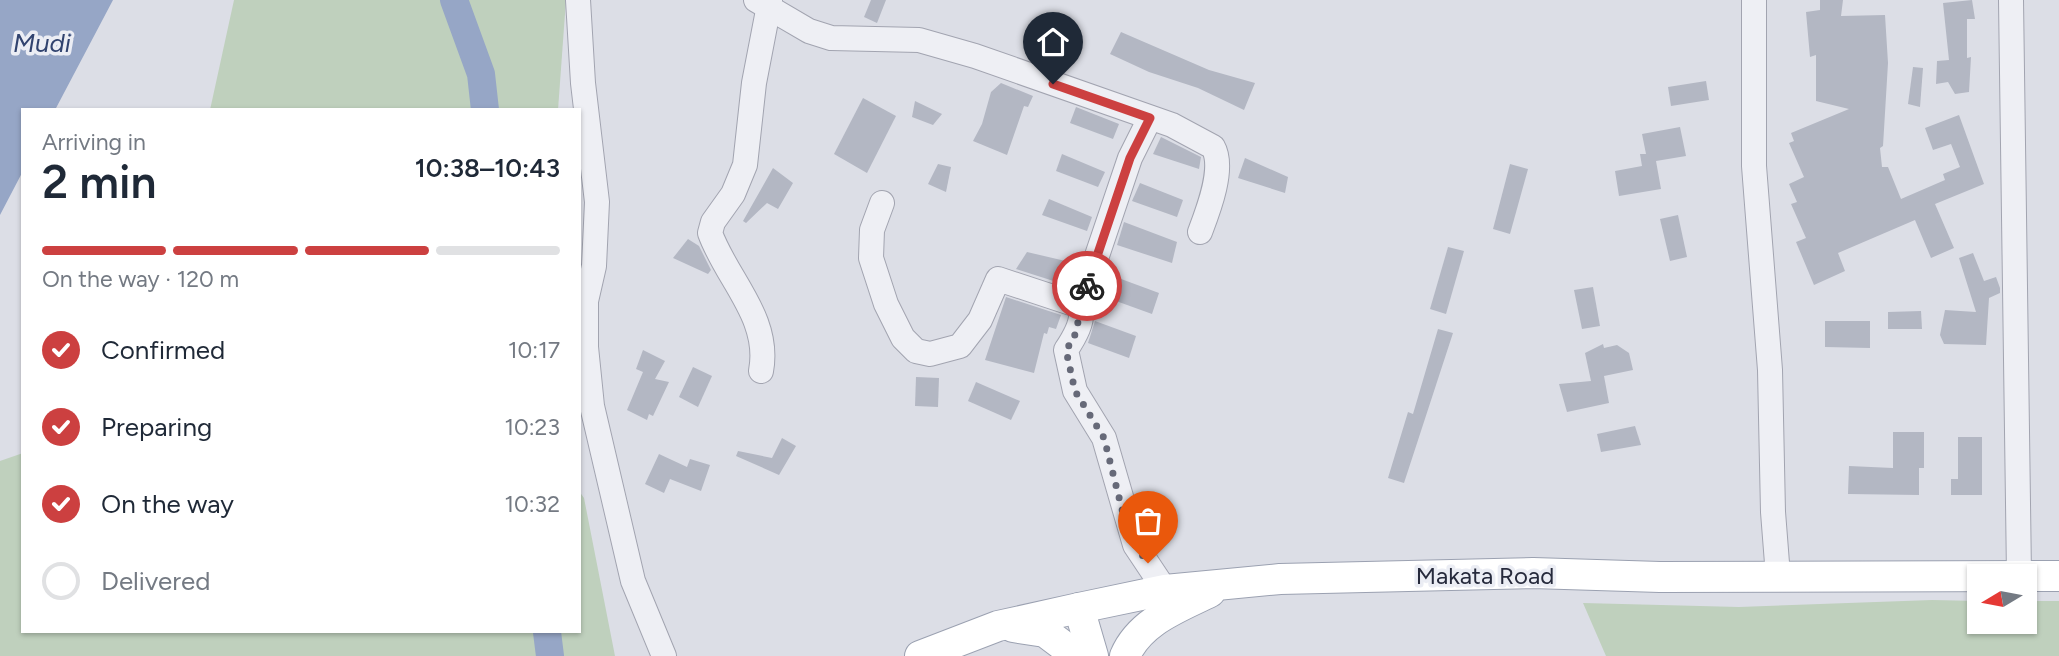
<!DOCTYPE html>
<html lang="en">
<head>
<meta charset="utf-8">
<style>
  body { margin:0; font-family:Figtree,sans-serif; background:#f2f2f3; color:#1f2937; height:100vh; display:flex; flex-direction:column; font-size:26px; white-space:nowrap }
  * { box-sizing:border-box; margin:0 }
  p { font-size:23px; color:#747a83 }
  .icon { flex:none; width:38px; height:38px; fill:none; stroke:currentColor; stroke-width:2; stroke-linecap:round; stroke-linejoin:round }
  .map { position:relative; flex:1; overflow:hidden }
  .sheet { position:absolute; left:21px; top:108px; width:560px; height:525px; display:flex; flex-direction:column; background:#fff; border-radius:0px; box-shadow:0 2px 5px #0004 }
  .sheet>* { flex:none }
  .needle { width:46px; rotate:260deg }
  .tools { position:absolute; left:1967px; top:564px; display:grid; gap:14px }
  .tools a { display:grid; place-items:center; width:70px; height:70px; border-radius:0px; background:#fff; box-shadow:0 2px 5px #0004; font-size:35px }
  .pin { position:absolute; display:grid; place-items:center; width:60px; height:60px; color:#fff; margin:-72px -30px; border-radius:50% 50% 50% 0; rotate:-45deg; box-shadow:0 0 7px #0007 }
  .pin .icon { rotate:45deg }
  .courier { position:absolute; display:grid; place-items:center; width:70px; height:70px; margin:-35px; border:5px solid #cc4040; border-radius:50%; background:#fff; color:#222; box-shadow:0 2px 9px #0007 }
  .headline em { font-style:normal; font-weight:600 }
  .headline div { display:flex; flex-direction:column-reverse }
  .headline { display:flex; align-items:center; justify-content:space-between; height:119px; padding:0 21px }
  h1 { font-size:46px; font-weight:600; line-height:52px }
  .bar { display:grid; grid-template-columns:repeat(4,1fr); gap:10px 7px; align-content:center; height:84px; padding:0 21px }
  .bar i { height:9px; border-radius:5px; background:#e0e1e3 }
  .bar .selected { background:#cc4040 }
  .bar p { grid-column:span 4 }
  ol { padding:0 21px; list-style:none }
  li { display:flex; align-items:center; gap:21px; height:77px }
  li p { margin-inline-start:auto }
  li .icon { padding:7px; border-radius:50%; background:#cc4040; color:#fff; stroke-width:4 }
  li:last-child { color:#747a83 }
  li i { width:38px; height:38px; border:4px solid #e0e1e3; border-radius:50% }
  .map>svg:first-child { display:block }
  .green { fill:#bfd0bd }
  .water { fill:#96a6c6 }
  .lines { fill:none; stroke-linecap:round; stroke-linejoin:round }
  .river { stroke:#96a6c6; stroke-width:28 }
  .building { fill:#b3b7c3 }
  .minor-casing { stroke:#a2a4b0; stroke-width:26 }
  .major-casing { stroke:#9ba1b1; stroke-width:32 }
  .minor { stroke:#eeeff4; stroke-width:24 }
  .major { stroke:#fff; stroke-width:30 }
  .done { stroke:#666978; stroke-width:7; stroke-dasharray:0 12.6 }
  .route { stroke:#cc4040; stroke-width:9 }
  .labels { text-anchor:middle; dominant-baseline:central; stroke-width:7; stroke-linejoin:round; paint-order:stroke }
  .street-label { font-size:24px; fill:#262a3c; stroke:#ebedf4 }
  .water-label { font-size:26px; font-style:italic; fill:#31436f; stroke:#ebedf4 }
</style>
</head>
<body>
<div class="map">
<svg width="2059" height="656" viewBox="0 0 2059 656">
  <rect width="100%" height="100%" fill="#dcdee6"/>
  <g class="green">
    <path d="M234,0H566L558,110H210Z"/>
    <path d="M23,453V632H579V491L584,498L615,656H0V461Z"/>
    <path d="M1932,600L1979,601V621H2025V601H2059V656H1606L1583,603L1739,607Z"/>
  </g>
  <path class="water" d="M0,0H113L55,110H23V171L0,215Z"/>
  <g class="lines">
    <g class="river">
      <path d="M454,0L481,74L485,110"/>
      <path d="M547,632L550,656"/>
    </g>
  </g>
  <g class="building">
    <path d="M871,0H886L877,23L864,17Z"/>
    <path d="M1820,0H1843L1841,16L1885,15L1888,63L1883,146L1880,148L1882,167H1888L1901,199L1945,180L1943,174L1960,167L1951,144L1933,150L1925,128L1959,115L1984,184L1935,204L1954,248L1931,258L1915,220L1838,253L1845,271L1814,285L1796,242L1806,238L1791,204L1797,202L1789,184L1804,177L1789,143L1794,141L1791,133L1849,109L1816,101V55L1810,57L1806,12L1820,10Z"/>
    <path d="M1972,0L1975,19H1967V58L1971,57L1969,92L1955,94L1948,82L1936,84L1937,61L1949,60L1943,3Z"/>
    <path d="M1121,32L1209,70L1255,83L1244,110L1198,88L1149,72L1110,54Z"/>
    <path d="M1913,67L1923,68L1920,107L1908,104Z"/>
    <path d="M1706,81L1709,100L1671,106L1668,87Z"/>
    <path d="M1001,83L1033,96L1028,107L1024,106L1007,155L973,141L982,124L991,92Z"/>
    <path d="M863,98L896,116L867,173L834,154Z"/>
    <path d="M915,101L942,114L933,125L912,117Z"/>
    <path d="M1076,107L1119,124L1113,139L1070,123Z"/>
    <path d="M1680,127L1686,156L1656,161L1661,189L1619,196L1615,171L1642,166L1640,154H1646L1642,134Z"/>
    <path d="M1161,137L1201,157L1199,169L1153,154Z"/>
    <path d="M1062,154L1105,172L1098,187L1056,171Z"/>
    <path d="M1245,158L1288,177L1285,193L1238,178Z"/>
    <path d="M938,164L951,167L946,192L928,184Z"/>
    <path d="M1510,164L1528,169L1510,234L1493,229Z"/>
    <path d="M773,168L793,183L778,209L767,203L746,223L743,221Z"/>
    <path d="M1140,183L1183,200L1177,217L1132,201Z"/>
    <path d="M1049,199L1092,217L1087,231L1042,215Z"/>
    <path d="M1678,215L1687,257L1670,261L1660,219Z"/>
    <path d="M1124,222L1177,242L1172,263L1117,245Z"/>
    <path d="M688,239L699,246L711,270L708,274L673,258Z"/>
    <path d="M1448,247L1464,251L1446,314L1430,309Z"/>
    <path d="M1027,252L1074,263L1066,285L1016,269Z"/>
    <path d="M1973,253L1984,281L1996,277L2000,288V293L1989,298L1986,345L1944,344L1940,335L1945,310L1976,312L1959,258Z"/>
    <path d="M1113,276L1159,293L1152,314L1105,297Z"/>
    <path d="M1593,287L1600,326L1582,329L1574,290Z"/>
    <path d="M1006,297L1061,315L1056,329L1049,327L1047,334L1044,333L1034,373L985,360Z"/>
    <path d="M1921,311L1922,329H1888V312Z"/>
    <path d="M1095,321L1136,336L1129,358L1088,343Z"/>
    <path d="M1825,321H1870V348L1825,347Z"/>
    <path d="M1438,329L1453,333L1404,483L1388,478L1408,412L1413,414Z"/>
    <path d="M1603,344L1604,348L1617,345L1629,353L1633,370L1604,376L1609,403L1567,412L1559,384L1591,381L1585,353Z"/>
    <path d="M643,350L665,361L655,379L669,382L653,416L649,414L647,420L627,410L643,372L636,369Z"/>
    <path d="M693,367L712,376L698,407L679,397Z"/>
    <path d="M916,377L939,378L938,407L915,406Z"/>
    <path d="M976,382L1020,401L1011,420L968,401Z"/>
    <path d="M1635,426L1641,445L1601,452L1597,434Z"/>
    <path d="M1893,432H1924V468H1919V495L1848,494L1849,466L1893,468Z"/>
    <path d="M1958,437H1982V495H1951V479H1958Z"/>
    <path d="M782,438L796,446L779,475L736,456L738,451L772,458Z"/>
    <path d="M659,454L687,467L690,459L710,465L701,491L670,479L664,493L645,484Z"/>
  </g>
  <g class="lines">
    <defs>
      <g id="minor">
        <path d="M578,0L583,83L597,202L594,266L586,301V347L592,406L633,581L664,656"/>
        <path d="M756,0L809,31L831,38L919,40L975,56L1172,125L1213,147C1225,168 1208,211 1200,232"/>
        <path d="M1754,0V166L1770,370L1773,512L1778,576"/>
        <path d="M2011,0L2019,575"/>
        <path d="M1150,118L1130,158L1080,306C1085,320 1074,338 1066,350L1075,391L1104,438L1135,545L1165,590"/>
        <path d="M882,203L872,230L871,258L886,304L903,338L916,351L930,354L960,346L980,320L998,279L1080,306"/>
        <path d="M761,371C771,318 727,280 710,233L713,222L733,194L745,165L754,83L770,0"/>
      </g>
      <g id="major">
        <path d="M1079,608L1093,656"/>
        <path d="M1013,627L1045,632L1077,656"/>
        <path d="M920,656L998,626L1079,608L1165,590L1280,579L1533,573L1660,577L2059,576"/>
        <path d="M1125,656C1140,621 1178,608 1210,592"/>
      </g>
    </defs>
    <use href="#minor" class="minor-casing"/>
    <use href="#major" class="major-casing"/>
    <use href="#minor" class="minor"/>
    <use href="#major" class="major"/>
  </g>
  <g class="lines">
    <path class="done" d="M1087,286L1074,338L1066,350L1075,391L1104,438L1124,517L1135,545L1148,563"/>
    <path class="route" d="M1053,84L1150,118L1130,158L1087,286"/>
  </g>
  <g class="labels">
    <g class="street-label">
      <text x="1485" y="575">Makata Road</text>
    </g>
    <g class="water-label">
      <text x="42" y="43">Mudi</text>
    </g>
  </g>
</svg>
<div class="tools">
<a><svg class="needle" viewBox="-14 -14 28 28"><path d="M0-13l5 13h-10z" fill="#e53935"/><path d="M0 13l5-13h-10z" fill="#747a83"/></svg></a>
</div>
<div class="pin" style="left:1148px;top:563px;background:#ea580c"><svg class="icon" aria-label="bag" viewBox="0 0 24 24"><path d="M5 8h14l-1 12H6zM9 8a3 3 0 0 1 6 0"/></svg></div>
<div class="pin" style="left:1053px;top:84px;background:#1f2937"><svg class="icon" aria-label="home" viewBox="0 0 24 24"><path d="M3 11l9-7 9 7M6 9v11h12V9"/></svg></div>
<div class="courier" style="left:1087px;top:286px"><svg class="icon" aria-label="bike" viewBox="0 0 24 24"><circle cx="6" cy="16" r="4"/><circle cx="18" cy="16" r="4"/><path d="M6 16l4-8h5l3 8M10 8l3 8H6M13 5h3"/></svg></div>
<section class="sheet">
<div class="headline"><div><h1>2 min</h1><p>Arriving in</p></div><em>10:38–10:43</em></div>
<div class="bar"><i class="selected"></i><i class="selected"></i><i class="selected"></i><i></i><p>On the way · 120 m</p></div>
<ol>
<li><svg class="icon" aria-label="check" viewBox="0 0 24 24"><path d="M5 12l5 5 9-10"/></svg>Confirmed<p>10:17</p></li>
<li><svg class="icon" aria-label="check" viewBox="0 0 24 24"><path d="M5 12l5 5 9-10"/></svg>Preparing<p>10:23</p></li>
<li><svg class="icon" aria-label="check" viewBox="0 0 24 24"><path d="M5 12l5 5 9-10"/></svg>On the way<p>10:32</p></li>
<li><i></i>Delivered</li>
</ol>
</section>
</div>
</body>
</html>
